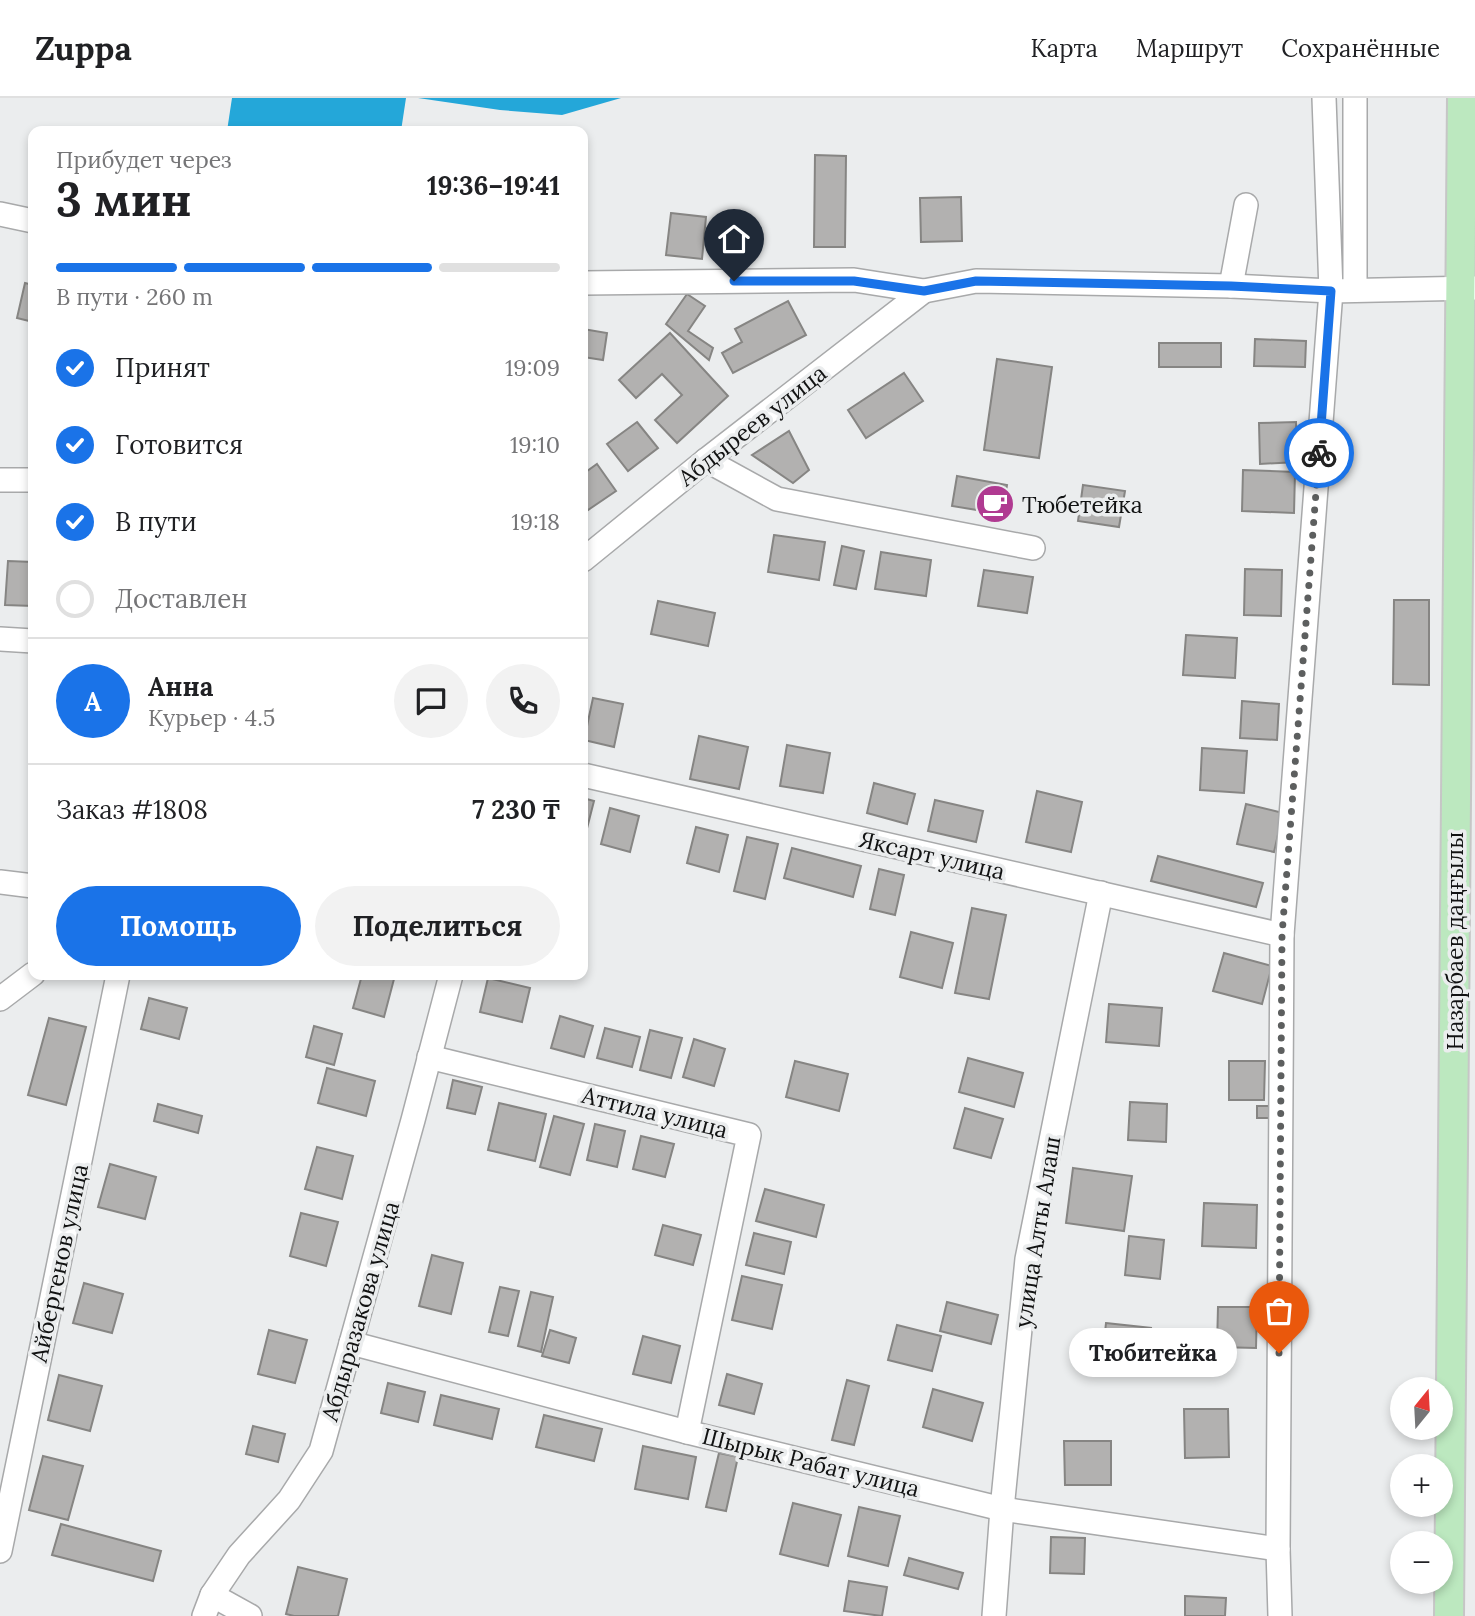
<!DOCTYPE html>
<html lang="ru">
<head>
<meta charset="utf-8">
<style>
  body { margin:0; font-family:Lora,serif; background:#f2f2f2; color:#202124; height:100vh; display:flex; flex-direction:column; font-size:26px; white-space:nowrap }
  * { box-sizing:border-box; margin:0 }
  p { font-size:23px; color:#757577 }
  .icon { flex:none; width:38px; height:38px; fill:none; stroke:currentColor; stroke-width:2; stroke-linecap:round; stroke-linejoin:round }
  .map { position:relative; flex:1; overflow:hidden }
  .details { position:absolute; left:28px; top:28px; width:560px; height:854px; display:flex; flex-direction:column; background:#fff; border-radius:14px; box-shadow:0 4px 10px #0003 }
  .details>* { flex:none }
  .needle { width:46px; rotate:18deg }
  .fabs { position:absolute; left:1390px; top:1279px; display:grid; gap:14px }
  .fabs a { display:grid; place-items:center; width:63px; height:63px; border-radius:50%; background:#fff; box-shadow:0 4px 10px #0003; font-size:35px }
  .pin { position:absolute; display:grid; place-items:center; width:60px; height:60px; color:#fff; margin:-72px -30px; border-radius:50% 50% 50% 0; rotate:-45deg; box-shadow:0 0 7px #0007 }
  .pin .icon { rotate:45deg }
  .courier { position:absolute; display:grid; place-items:center; width:70px; height:70px; margin:-35px; border:5px solid #1a73e8; border-radius:50%; background:#fff; color:#222; box-shadow:0 2px 9px #0007 }
  .bubble { position:absolute; height:49px; border-radius:24px; background:#fff; box-shadow:0 4px 10px #0003; font-size:23px; font-weight:800; line-height:49px; text-align:center }
  .summary em { font-style:normal; font-weight:800 }
  .summary div { display:flex; flex-direction:column-reverse }
  .summary { display:flex; align-items:center; justify-content:space-between; height:119px; padding:0 28px }
  h1 { font-size:46px; font-weight:800; line-height:52px }
  .bar { display:grid; grid-template-columns:repeat(4,1fr); gap:10px 7px; align-content:center; height:84px; padding:0 28px }
  .bar i { height:9px; border-radius:5px; background:#e0e0e0 }
  .bar .active { background:#1a73e8 }
  .bar p { grid-column:span 4 }
  .line { display:flex; align-items:center; gap:18px; padding:0 28px; border-top:2px solid #e0e0e0 }
  .line div { flex:1 }
  .round { display:grid; place-items:center; flex:none; width:74px; height:74px; border-radius:37px; background:#f2f2f2 }
  ol { padding:0 28px; list-style:none }
  li { display:flex; align-items:center; gap:21px; height:77px }
  li p { margin-inline-start:auto }
  li .icon { padding:7px; border-radius:50%; background:#1a73e8; color:#fff; stroke-width:4 }
  li:last-child { color:#757577 }
  li i { width:38px; height:38px; border:4px solid #e0e0e0; border-radius:50% }
  .cta { display:flex; gap:14px; margin-top:auto; padding:14px 28px }
  .cta a { flex:1; height:80px; border-radius:42px; background:#1a73e8; color:#fff; font-size:28px; font-weight:800; line-height:80px; text-align:center }
  .cta a+a { background:#f2f2f2; color:#202124 }
  header { display:flex; align-items:center; gap:42px; box-sizing:border-box; height:98px; padding:0 35px; background:#fff; border-bottom:2px solid #e0e0e0 }
  header strong { font-size:33px }
  nav { display:flex; gap:38px; margin-inline-start:auto; font-size:24px }
  .map>svg:first-child { display:block }
  .water { fill:#24a7d9 }
  .building { fill:#b2b1b0; stroke:#868583; stroke-width:2 }
  .lines { fill:none; stroke-linecap:round; stroke-linejoin:round }
  .minor-casing { stroke:#a8a9aa; stroke-width:26 }
  .major-casing { stroke:#c6c6c6; stroke-width:32 }
  .minor { stroke:#fff; stroke-width:23 }
  .major { stroke:#bce8bf; stroke-width:28 }
  .done { stroke:#5d5f5f; stroke-width:7; stroke-dasharray:0 12.6 }
  .route { stroke:#1a73e8; stroke-width:9 }
  .labels { text-anchor:middle; dominant-baseline:central; stroke-width:7; stroke-linejoin:round; paint-order:stroke }
  .street-label { font-size:23px; fill:#111212; stroke:#ebedee }
  .poi-label { font-size:23px; fill:#111212; stroke:#ebedee; text-anchor:start }
</style>
</head>
<body>
<header>
<strong>Zuppa</strong>
<nav><a>Карта</a><a>Маршрут</a><a>Сохранённые</a></nav>
</header>
<div class="map">
<svg width="1475" height="1518" viewBox="0 0 1475 1518">
  <rect width="100%" height="100%" fill="#ebedee"/>
  <g class="water">
    <path d="M232,0H406L401,33H227Z"/>
    <path d="M418,0H621L562,17L500,12Z"/>
  </g>
  <g class="building">
    <path d="M815,57L846,58L845,149H814Z"/>
    <path d="M961,99L962,143L921,144L920,100Z"/>
    <path d="M671,115L706,119L702,161L666,157Z"/>
    <path d="M25,185L33,187V224L17,220Z"/>
    <path d="M687,196L705,208L688,233L713,250L709,262L666,226Z"/>
    <path d="M788,203L806,237L733,275L722,255L742,244L735,231Z"/>
    <path d="M583,231L607,235L603,262L583,259Z"/>
    <path d="M670,235L728,298L677,345L655,322L682,297L662,276L636,300L619,282Z"/>
    <path d="M1255,241L1306,243L1305,269L1254,268Z"/>
    <rect x="1159" y="245" width="62" height="24"/>
    <path d="M997,261L1052,269L1039,360L984,352Z"/>
    <path d="M904,275L923,303L866,340L848,312Z"/>
    <path d="M637,324L658,350L628,373L607,346Z"/>
    <path d="M1296,324L1297,364L1260,366L1259,325Z"/>
    <path d="M789,333L809,372L793,385L752,357Z"/>
    <path d="M597,366L616,393L588,412L583,405V376Z"/>
    <path d="M1243,372L1295,374L1294,415L1242,413Z"/>
    <path d="M957,378L1007,387L1002,416L952,408Z"/>
    <path d="M1083,387L1125,393L1119,429L1078,423Z"/>
    <path d="M774,437L825,444L819,482L768,474Z"/>
    <path d="M842,448L864,453L856,491L834,487Z"/>
    <path d="M881,454L931,462L926,498L875,491Z"/>
    <path d="M8,463L33,464V508L5,507Z"/>
    <path d="M1245,471L1282,472L1281,518L1244,517Z"/>
    <path d="M984,472L1033,479L1027,515L978,508Z"/>
    <path d="M1394,502H1429V587L1393,586Z"/>
    <path d="M658,503L715,515L708,548L651,536Z"/>
    <path d="M1186,537L1237,540L1235,580L1183,577Z"/>
    <path d="M593,600L623,606L614,649L584,642Z"/>
    <path d="M1242,603L1279,606L1277,642L1240,640Z"/>
    <path d="M699,638L748,649L739,691L690,681Z"/>
    <path d="M787,647L830,655L823,695L780,688Z"/>
    <path d="M1202,650L1247,653L1244,695L1200,692Z"/>
    <path d="M874,685L915,696L907,726L867,715Z"/>
    <path d="M1037,693L1082,704L1071,754L1026,744Z"/>
    <path d="M583,700L594,703L583,746Z"/>
    <path d="M935,702L983,713L976,744L928,733Z"/>
    <path d="M1246,706L1283,715L1274,754L1237,746Z"/>
    <path d="M610,710L639,718L630,754L601,746Z"/>
    <path d="M696,729L728,737L719,774L687,765Z"/>
    <path d="M747,739L778,746L765,801L734,793Z"/>
    <path d="M792,750L861,768L853,799L784,780Z"/>
    <path d="M1158,758L1263,785L1256,809L1151,783Z"/>
    <path d="M879,771L904,777L895,817L870,811Z"/>
    <path d="M972,810L1006,817L989,901L955,895Z"/>
    <path d="M911,834L953,845L942,890L900,879Z"/>
    <path d="M1224,855L1272,868L1262,906L1213,893Z"/>
    <path d="M362,877H377L394,881L384,919L353,910Z"/>
    <path d="M488,880L530,890L522,924L480,914Z"/>
    <path d="M149,900L187,910L179,941L141,931Z"/>
    <path d="M1109,906L1162,910L1159,948L1106,944Z"/>
    <path d="M560,918L593,928L584,959L551,950Z"/>
    <path d="M49,920L86,929L66,1007L28,997Z"/>
    <path d="M314,928L342,936L334,967L306,959Z"/>
    <path d="M605,930L640,939L632,969L597,960Z"/>
    <path d="M650,932L682,940L671,980L640,972Z"/>
    <path d="M694,941L725,951L714,988L683,979Z"/>
    <path d="M968,960L1023,975L1014,1009L959,994Z"/>
    <path d="M795,963L848,976L839,1013L786,999Z"/>
    <path d="M1229,963H1265L1264,1002H1229Z"/>
    <path d="M327,970L375,983L366,1018L318,1005Z"/>
    <path d="M453,982L482,989L475,1016L447,1010Z"/>
    <path d="M1130,1004L1167,1006L1166,1044L1128,1042Z"/>
    <path d="M499,1005L546,1016L535,1063L488,1052Z"/>
    <path d="M158,1006L202,1018L198,1035L154,1023Z"/>
    <path d="M1257,1008H1272L1273,1020H1257Z"/>
    <path d="M965,1010L1003,1021L991,1060L954,1050Z"/>
    <path d="M554,1018L584,1026L570,1077L540,1069Z"/>
    <path d="M595,1026L625,1033L617,1069L587,1062Z"/>
    <path d="M641,1038L674,1046L665,1079L633,1071Z"/>
    <path d="M317,1049L353,1058L342,1101L305,1091Z"/>
    <path d="M110,1066L156,1079L145,1121L98,1109Z"/>
    <path d="M1073,1070L1132,1078L1124,1133L1066,1125Z"/>
    <path d="M765,1091L824,1107L816,1139L756,1123Z"/>
    <path d="M1204,1105L1257,1107L1256,1150L1202,1148Z"/>
    <path d="M301,1115L338,1124L326,1168L290,1158Z"/>
    <path d="M663,1127L701,1137L693,1167L655,1157Z"/>
    <path d="M754,1135L791,1144L784,1176L746,1167Z"/>
    <path d="M1129,1138L1164,1142L1160,1181L1125,1177Z"/>
    <path d="M432,1157L463,1165L451,1216L419,1208Z"/>
    <path d="M742,1178L782,1187L772,1231L732,1222Z"/>
    <path d="M84,1185L123,1196L112,1235L73,1225Z"/>
    <path d="M500,1189L519,1193L508,1238L489,1234Z"/>
    <path d="M531,1194L553,1199L541,1254L518,1248Z"/>
    <path d="M947,1204L998,1217L991,1246L940,1233Z"/>
    <path d="M1218,1209H1257L1256,1250L1217,1249Z"/>
    <path d="M1106,1225L1151,1230L1147,1267L1102,1261Z"/>
    <path d="M897,1227L941,1238L932,1273L888,1262Z"/>
    <path d="M269,1232L307,1242L295,1285L258,1276Z"/>
    <path d="M550,1232L576,1240L569,1265L542,1258Z"/>
    <path d="M643,1238L680,1248L671,1285L633,1276Z"/>
    <path d="M727,1276L762,1286L754,1316L719,1307Z"/>
    <path d="M59,1277L102,1288L90,1333L48,1322Z"/>
    <path d="M847,1282L869,1288L854,1347L832,1342Z"/>
    <path d="M388,1285L425,1294L418,1324L381,1315Z"/>
    <path d="M933,1291L983,1305L972,1343L923,1329Z"/>
    <path d="M441,1297L499,1311L492,1341L434,1327Z"/>
    <path d="M1184,1311H1228L1229,1359L1185,1360Z"/>
    <path d="M544,1317L602,1331L594,1363L536,1349Z"/>
    <path d="M253,1328L285,1336L278,1364L246,1356Z"/>
    <path d="M1064,1343H1111V1387H1065Z"/>
    <path d="M643,1348L696,1359L688,1401L635,1391Z"/>
    <path d="M719,1355L738,1359L726,1413L706,1409Z"/>
    <path d="M43,1358L83,1368L68,1422L29,1412Z"/>
    <path d="M793,1405L841,1417L828,1468L780,1456Z"/>
    <path d="M859,1409L900,1418L888,1468L848,1458Z"/>
    <path d="M61,1426L161,1453L153,1483L52,1457Z"/>
    <path d="M1051,1439L1085,1440L1084,1476L1050,1475Z"/>
    <path d="M909,1460L963,1475L958,1491L904,1477Z"/>
    <path d="M298,1469L347,1481L338,1518H294L286,1516Z"/>
    <path d="M849,1483L887,1489L882,1518L844,1513Z"/>
    <path d="M1185,1498L1226,1500L1225,1518H1185Z"/>
  </g>
  <g class="lines">
    <defs>
      <g id="minor">
        <path d="M0,116L33,123"/>
        <path d="M583,185L854,182L924,193L976,183L1231,188L1331,193L1475,190"/>
        <path d="M1231,188L1246,107"/>
        <path d="M1355,192V0"/>
        <path d="M706,362L777,401L1033,450"/>
        <path d="M0,382H33"/>
        <path d="M583,462L706,362L924,193"/>
        <path d="M0,541L33,543"/>
        <path d="M583,677L1282,837"/>
        <path d="M0,784L33,788"/>
        <path d="M0,901L33,876"/>
        <path d="M429,959L749,1037L687,1334"/>
        <path d="M351,1245L687,1334L1002,1411L1278,1451"/>
        <path d="M0,1453L118,877"/>
        <path d="M212,1497L250,1518"/>
        <path d="M204,1518L212,1497L239,1457L289,1402L321,1353L413,1022L451,877"/>
        <path d="M994,1518L1002,1411L1027,1161L1101,795"/>
        <path d="M1280,1518L1278,1451L1282,837L1331,193L1324,0"/>
      </g>
      <path id="major" d="M1449,1518L1462,0"/>
    </defs>
    <use href="#minor" class="minor-casing"/>
    <use href="#major" class="major-casing"/>
    <use href="#minor" class="minor"/>
    <use href="#major" class="major"/>
  </g>
  <g class="lines">
    <path class="done" d="M1279,1255L1282,837L1319,355"/>
    <path class="route" d="M734,183H854L924,193L976,183L1231,188L1331,193L1319,355"/>
  </g>
  <defs>
    <symbol id="cafe-disc" viewBox="-11 -11 22 22"><circle r="9.5" fill="#b03a91" stroke="#ebedee"/><path d="M-5.5-4.5H6V0H3Q3 3.5 0 3.5H-2.5Q-5.5 3.5-5.5 0ZM3-3.2v2h1.7v-2ZM-6 4.5H4V6H-6Z" fill="#fff"/></symbol>
  </defs>
  <g fill-rule="evenodd">
    <use href="#cafe-disc" x="973" y="384" width="44" height="44"/>
  </g>
  <g class="labels">
    <g class="street-label">
      <text transform="translate(752 327) rotate(-38)">Абдыреев улица</text>
      <text transform="translate(932 757) rotate(13)">Яксарт улица</text>
      <text transform="translate(1454 843) rotate(-90)">Назарбаев даңғылы</text>
      <text transform="translate(655 1014) rotate(14)">Аттила улица</text>
      <text transform="translate(1037 1134) rotate(-81)">улица Алты Алаш</text>
      <text transform="translate(59 1165) rotate(-78)">Айбергенов улица</text>
      <text transform="translate(360 1213) rotate(-74)">Абдыразакова улица</text>
      <text transform="translate(811 1364) rotate(14)">Шырык Рабат улица</text>
    </g>
    <g class="poi-label">
      <text x="1022" y="406">Тюбетейка</text>
    </g>
  </g>
</svg>
<div class="fabs">
<a><svg class="needle" viewBox="-14 -14 28 28"><path d="M0-13l5 13h-10z" fill="#e53935"/><path d="M0 13l5-13h-10z" fill="#757577"/></svg></a>
<a>+</a>
<a>−</a>
</div>
<div class="pin" style="left:1279px;top:1255px;background:#ea580c"><svg class="icon" aria-label="bag" viewBox="0 0 24 24"><path d="M5 8h14l-1 12H6zM9 8a3 3 0 0 1 6 0"/></svg></div>
<div class="pin" style="left:734px;top:183px;background:#1f2937"><svg class="icon" aria-label="home" viewBox="0 0 24 24"><path d="M3 11l9-7 9 7M6 9v11h12V9"/></svg></div>
<div class="courier" style="left:1319px;top:355px"><svg class="icon" aria-label="bike" viewBox="0 0 24 24"><circle cx="6" cy="16" r="4"/><circle cx="18" cy="16" r="4"/><path d="M6 16l4-8h5l3 8M10 8l3 8H6M13 5h3"/></svg></div>
<div class="bubble" style="left:1069px;top:1230px;width:168px">Тюбитейка</div>
<section class="details">
<div class="summary"><div><h1>3 мин</h1><p>Прибудет через</p></div><em>19:36–19:41</em></div>
<div class="bar"><i class="active"></i><i class="active"></i><i class="active"></i><i></i><p>В пути · 260 m</p></div>
<ol>
<li><svg class="icon" aria-label="check" viewBox="0 0 24 24"><path d="M5 12l5 5 9-10"/></svg>Принят<p>19:09</p></li>
<li><svg class="icon" aria-label="check" viewBox="0 0 24 24"><path d="M5 12l5 5 9-10"/></svg>Готовится<p>19:10</p></li>
<li><svg class="icon" aria-label="check" viewBox="0 0 24 24"><path d="M5 12l5 5 9-10"/></svg>В пути<p>19:18</p></li>
<li><i></i>Доставлен</li>
</ol>
<div class="line" style="height:126px"><b class="round" style="background:#1a73e8;color:#fff">А</b><div><b>Анна</b><p>Курьер · 4.5</p></div><a class="round"><svg class="icon" aria-label="chat" viewBox="0 0 24 24"><path d="M4 5h16v11H9l-5 4z"/></svg></a><a class="round"><svg class="icon" aria-label="phone" viewBox="0 0 24 24"><path d="M5 4h4l2 5-3 2q2 4 5 5l2-3 5 2v4C11 20 4 13 5 4z"/></svg></a></div>
<div class="line" style="height:91px"><div>Заказ #1808</div><b>7 230 ₸</b></div>
<div class="cta"><a>Помощь</a><a>Поделиться</a></div>
</section>
</div>
</body>
</html>
